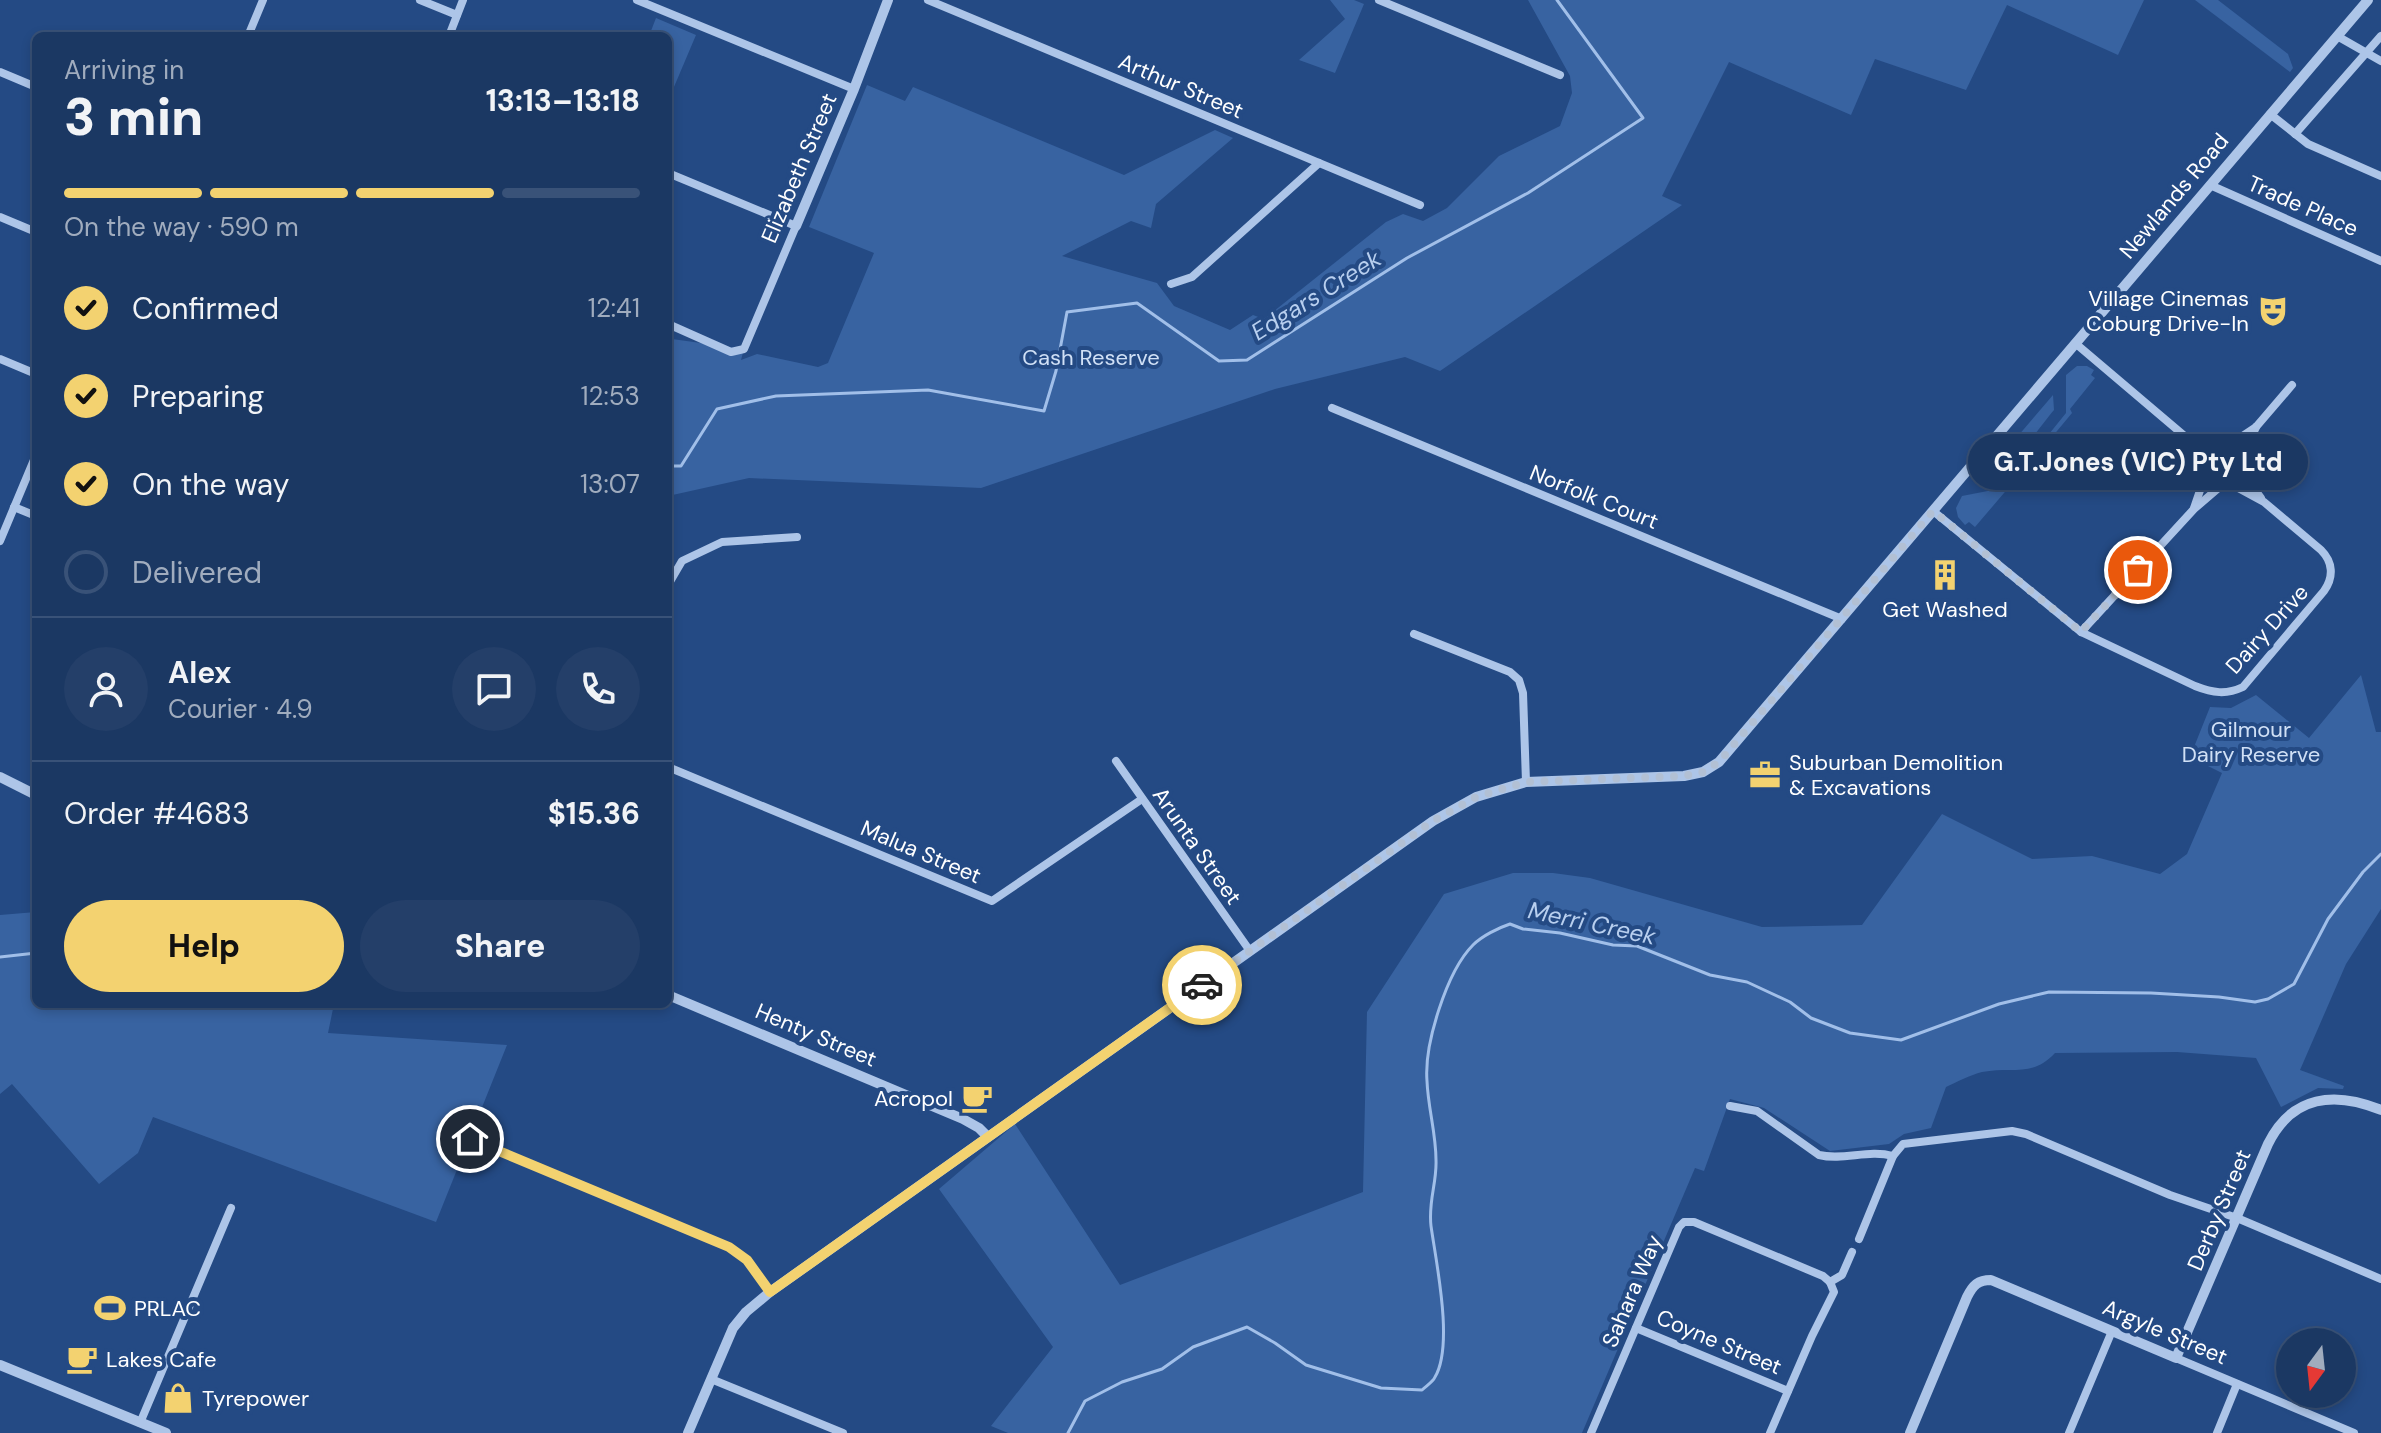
<!DOCTYPE html>
<html lang="en">
<head>
<meta charset="utf-8">
<style>
  body { margin:0; font-family:"DM Sans",sans-serif; background:#243f69; color:#f1f3f6; height:100vh; display:flex; flex-direction:column; font-size:30px; white-space:nowrap }
  * { box-sizing:border-box; margin:0 }
  p { font-size:26px; color:#a0acbe }
  .icon { flex:none; width:44px; height:44px; fill:none; stroke:currentColor; stroke-width:2; stroke-linecap:round; stroke-linejoin:round }
  .map { position:relative; flex:1; overflow:hidden }
  .side { position:absolute; left:32px; top:32px; width:640px; height:976px; display:flex; flex-direction:column; background:#1b3863; border-radius:12px; box-shadow:0 4px 12px #0003,0 0 0 2px #395278 }
  .side>* { flex:none }
  .needle { width:52px; rotate:195deg }
  .buttons { position:absolute; left:2276px; top:1328px; display:grid; gap:16px }
  .buttons a { display:grid; place-items:center; width:80px; height:80px; border-radius:50%; background:#1b3863; box-shadow:0 4px 12px #0003,0 0 0 2px #395278; font-size:40px }
  .pin { position:absolute; display:grid; place-items:center; width:68px; height:68px; color:#fff; margin:-34px; border:4px solid #fff; border-radius:50%; box-shadow:0 2px 8px #0007 }
  .courier { position:absolute; display:grid; place-items:center; width:80px; height:80px; margin:-40px; border:6px solid #f3d270; border-radius:50%; background:#fff; color:#222; box-shadow:0 2px 10px #0007 }
  .bubble { position:absolute; height:56px; border-radius:28px; background:#1b3863; box-shadow:0 4px 12px #0003,0 0 0 2px #395278; font-size:26px; font-weight:800; line-height:56px; text-align:center }
  .headline em { font-style:normal; font-weight:800 }
  .headline div { display:flex; flex-direction:column-reverse }
  .headline { display:flex; align-items:center; justify-content:space-between; height:136px; padding:0 32px }
  h1 { font-size:52px; font-weight:800; line-height:60px }
  .bar { display:grid; grid-template-columns:repeat(4,1fr); gap:12px 8px; align-content:center; height:96px; padding:0 32px }
  .bar i { height:10px; border-radius:6px; background:#395278 }
  .bar .on { background:#f3d270 }
  .bar p { grid-column:span 4 }
  .line { display:flex; align-items:center; gap:20px; padding:0 32px; border-top:2px solid #395278 }
  .line div { flex:1 }
  .round { display:grid; place-items:center; flex:none; width:84px; height:84px; border-radius:42px; background:#243f69 }
  ol { padding:0 32px; list-style:none }
  li { display:flex; align-items:center; gap:24px; height:88px }
  li p { margin-inline-start:auto }
  li .icon { padding:8px; border-radius:50%; background:#f3d270; color:#111; stroke-width:4 }
  li:last-child { color:#a0acbe }
  li i { width:44px; height:44px; border:4px solid #395278; border-radius:50% }
  .cta { display:flex; gap:16px; margin-top:auto; padding:16px 32px }
  .cta a { flex:1; height:92px; border-radius:48px; background:#f3d270; color:#111; font-size:32px; font-weight:800; line-height:92px; text-align:center }
  .cta a+a { background:#243f69; color:#f1f3f6 }
  .map>svg:first-child { display:block }
  .green { fill:#3863a1 }
  .lines { fill:none; stroke-linecap:round; stroke-linejoin:round }
  .stream { stroke:#a1bfe9; stroke-width:3 }
  .minor { stroke:#adc5e8; stroke-width:8 }
  .tertiary { stroke:#adc5e8; stroke-width:10 }
  .done { stroke:#b2c0d4; stroke-width:8; stroke-dasharray:0 14.4 }
  .route { stroke:#f3d270; stroke-width:10 }
  .labels { text-anchor:middle; dominant-baseline:central; stroke-width:8; stroke-linejoin:round; paint-order:stroke }
  .street-label { font-size:22px; fill:#fff; stroke:#244a84 }
  .poi-label { font-size:22px; fill:#fff; stroke:#244a84; text-anchor:start }
  .park-label { font-size:22px; fill:#d0e0f6; stroke:#244a84 }
  .water-label { font-size:24px; font-style:italic; fill:#b8cfef; stroke:#244a84 }
</style>
</head>
<body>
<div class="map">
<svg width="2381" height="1433" viewBox="0 0 2381 1433">
  <rect width="100%" height="100%" fill="#244a84"/>
  <g class="green">
    <path d="M1330,0H1354L1364,4L1335,73L1299,60L1345,19Z"/>
    <path d="M1528,0H2144L2118,55L2007,5L1966,90L1875,59L1851,115L1729,62L1662,196L1682,205L1440,371L1405,357L1275,389L981,488L749,478L668,496V342L672,339L744,349L741,360L757,354L818,367L828,363L874,253L809,227L867,85L905,101L913,87L1124,175L1215,130L1233,138L1156,204L1151,228L1131,221L1062,256L1157,283L1174,306L1230,330L1253,315L1264,319L1386,222L1403,214L1423,221L1447,208L1499,156L1560,126L1572,93L1570,76Z"/>
    <path d="M2195,0H2218L2288,54L2293,68L2290,72Z"/>
    <path d="M656,18L696,35L671,94L668,93V36H649Z"/>
    <path d="M2077,366H2087L2094,370L2091,375L2095,378L2070,409L2072,413L2042,449L2041,444L2066,413V375Z"/>
    <path d="M2053,395L2054,410C2042,424 2008,472 1994,479C1988,481 1987,480 1981,479Z"/>
    <path d="M2033,459L1975,527L1969,522L1965,525L1958,517L1956,508L1962,496L2003,488L2028,460Z"/>
    <path d="M2361,675L2376,732H2381V909L2346,964L2300,1070L2344,1086L2343,1089L2318,1088L2281,1107L2256,1058L2177,1052L2055,1053C2032,1078 2011,1066 1982,1072C1970,1075 1957,1082 1946,1087L1931,1128L1904,1134L1889,1144L1830,1151L1764,1108L1730,1099L1704,1171L1695,1168L1582,1433H1008L991,1426L1053,1347L939,1189L1015,1124L1120,1285L1363,1192L1367,1012L1444,894L1513,873H1553L1590,878L1762,927L1862,925L1942,814L2032,859L2092,856L2160,874L2187,854L2222,773L2190,757L2210,707L2231,708L2256,695L2309,738Z"/>
    <path d="M36,912V1004H334L328,1033L507,1045L436,1222L153,1117L138,1153L99,1184L12,1084L0,1094V915Z"/>
  </g>
  <g class="lines">
    <g class="stream">
      <path d="M668,466H681L717,409L776,396L928,390L1044,411L1056,371L1067,312L1137,303L1219,361L1247,360L1407,258L1528,193L1643,118L1557,0"/>
      <path d="M0,957L36,953"/>
      <path d="M1068,1433L1085,1401L1122,1382L1162,1369L1193,1347L1247,1327L1275,1343L1306,1365L1381,1388L1422,1390C1426,1386 1433,1382 1435,1377C1454,1345 1436,1262 1431,1226C1428,1201 1437,1183 1436,1160C1436,1133 1428,1108 1427,1081C1424,1044 1447,971 1473,945C1482,936 1498,928 1510,924L1523,929L1560,933L1613,945L1637,946L1710,975L1747,982L1790,1002L1811,1018L1850,1033L1901,1040L1999,1004L2049,992L2151,993L2219,997L2255,1002L2268,999L2294,984L2328,919L2363,872L2381,854"/>
    </g>
    <g class="minor">
      <path d="M420,0L457,15"/>
      <path d="M637,0L854,89"/>
      <path d="M928,0L1420,205"/>
      <path d="M1379,0L1560,75"/>
      <path d="M248,36L263,0"/>
      <path d="M449,36L463,0"/>
      <path d="M2337,36L2381,61"/>
      <path d="M0,72L36,87"/>
      <path d="M2270,114L2308,144L2381,176"/>
      <path d="M2295,134L2381,36"/>
      <path d="M668,173L796,226L744,349L731,352L668,324"/>
      <path d="M2210,185L2381,261"/>
      <path d="M0,217L36,232"/>
      <path d="M1171,284L1192,277L1319,163"/>
      <path d="M2075,343L2187,438L2205,465"/>
      <path d="M0,359L36,374"/>
      <path d="M1332,408L1842,619"/>
      <path d="M2188,438L2216,450"/>
      <path d="M2223,449L2256,427L2292,385"/>
      <path d="M2240,462L2256,427"/>
      <path d="M2240,469L2261,498"/>
      <path d="M14,507L36,516"/>
      <path d="M2194,508L2206,473"/>
      <path d="M1933,511L2081,632L2195,686C2213,693 2226,695 2243,687L2324,591C2334,577 2333,562 2321,550L2264,502L2229,483"/>
      <path d="M0,541L36,455"/>
      <path d="M668,585L682,561L722,542L797,537"/>
      <path d="M2081,632L2194,509L2222,485L2237,478L2240,462L2233,453L2223,449L2209,456C2202,471 2207,480 2222,485"/>
      <path d="M1414,634L1510,672L1519,680L1523,693L1526,782"/>
      <path d="M1116,761L1250,951"/>
      <path d="M668,767L992,901L1142,799"/>
      <path d="M1730,1106L1757,1111L1819,1155C1844,1161 1868,1149 1893,1156"/>
      <path d="M470,1139L729,1247L747,1260L770,1292"/>
      <path d="M1859,1239L1893,1156L1903,1144L2012,1131L2026,1134L2170,1195L2237,1218L2381,1279"/>
      <path d="M1830,1282L1842,1275L1852,1252"/>
      <path d="M1636,1328L1788,1391"/>
      <path d="M2176,1358L2354,1433"/>
      <path d="M711,1379L843,1433"/>
      <path d="M140,1423L231,1208"/>
      <path d="M1591,1433L1679,1227L1684,1222H1694L1823,1276L1830,1282"/>
      <path d="M1770,1433L1812,1336L1834,1292L1830,1282"/>
      <path d="M2069,1433L2112,1331"/>
      <path d="M2217,1433L2237,1384"/>
    </g>
    <g class="tertiary">
      <path d="M796,226L854,89L888,0"/>
      <path d="M0,777L36,795"/>
      <path d="M668,995L963,1119L979,1128L988,1137"/>
      <path d="M0,1365L166,1433"/>
      <path d="M688,1433L733,1328L746,1312L770,1292L1433,821L1476,797L1526,782L1684,776L1703,772L1719,762L2368,0"/>
      <path d="M1910,1433L1967,1297C1973,1285 1978,1280 1991,1280L2176,1358L2268,1144C2292,1095 2335,1091 2381,1110"/>
    </g>
  </g>
  <g class="lines">
    <path class="done" d="M1202,985L1433,821L1476,797L1526,782L1684,776L1703,772L1719,762L1933,511L2081,632L2138,570"/>
    <path class="route" d="M470,1139L729,1247L747,1260L770,1292L1202,985"/>
  </g>
  <defs>
    <symbol id="theatre-bare" viewBox="-9 -9 18 18"><path d="M-5-5.5Q0-4 5-5.5V0Q5 5 0 6Q-5 5-5 0ZM-3.3-2.5H-1v1.5H-3.3ZM1-2.5H3.3v1.5H1ZM-2.8 1Q0 5.5 2.8 1Z" fill="#f3d270" stroke="#244a84" stroke-width="2.5" paint-order="stroke"/></symbol>
    <symbol id="building-bare" viewBox="-9 -9 18 18"><path d="M-4-6H4V6H1V3H-1V6H-4ZM-2.5-4.3h1.7v1.8h-1.7ZM.8-4.3h1.7v1.8H.8ZM-2.5-1h1.7V.8h-1.7ZM.8-1h1.7V.8H.8Z" fill="#f3d270" stroke="#244a84" stroke-width="2.5" paint-order="stroke"/></symbol>
    <symbol id="office-bare" viewBox="-9 -9 18 18"><path d="M-6-3h4V-5.5h4V-3h4V5H-6ZM-1-4.5V-3h2v-1.5ZM-6 0V1H6V0Z" fill="#f3d270" stroke="#244a84" stroke-width="2.5" paint-order="stroke"/></symbol>
    <symbol id="cafe-bare" viewBox="-9 -9 18 18"><path d="M-5.5-4.5H6V0H3Q3 3.5 0 3.5H-2.5Q-5.5 3.5-5.5 0ZM3-3.2v2h1.7v-2ZM-6 4.5H4V6H-6Z" fill="#f3d270" stroke="#244a84" stroke-width="2.5" paint-order="stroke"/></symbol>
    <symbol id="stadium-bare" viewBox="-9 -9 18 18"><path d="M0-5a6.5 5 0 1 0 0 10a6.5 5 0 1 0 0-10ZM-3.5-1.8h7v3.6h-7Z" fill="#f3d270" stroke="#244a84" stroke-width="2.5" paint-order="stroke"/></symbol>
    <symbol id="shop-bare" viewBox="-9 -9 18 18"><path d="M-5-2.5h2.3a2.7 3.5 0 0 1 5.4 0H5L5.5 6h-11ZM-1.5-2.5h3a1.5 2.3 0 0 0-3 0Z" fill="#f3d270" stroke="#244a84" stroke-width="2.5" paint-order="stroke"/></symbol>
  </defs>
  <g fill-rule="evenodd">
    <use href="#theatre-bare" x="2251" y="289" width="44" height="44"/>
    <use href="#building-bare" x="1923" y="553" width="44" height="44"/>
    <use href="#office-bare" x="1743" y="753" width="44" height="44"/>
    <use href="#cafe-bare" x="955" y="1076" width="44" height="44"/>
    <use href="#stadium-bare" x="88" y="1286" width="44" height="44"/>
    <use href="#cafe-bare" x="60" y="1337" width="44" height="44"/>
    <use href="#shop-bare" x="156" y="1376" width="44" height="44"/>
  </g>
  <g class="labels">
    <g class="street-label">
      <text transform="translate(1181 86) rotate(23)">Arthur Street</text>
      <text transform="translate(799 168) rotate(-67)">Elizabeth Street</text>
      <text transform="translate(2174 196) rotate(-50)">Newlands Road</text>
      <text transform="translate(2303 206) rotate(24)">Trade Place</text>
      <text transform="translate(1594 497) rotate(22)">Norfolk Court</text>
      <text transform="translate(2267 629) rotate(-48)">Dairy Drive</text>
      <text transform="translate(1197 846) rotate(55)">Arunta Street</text>
      <text transform="translate(921 852) rotate(23)">Malua Street</text>
      <text transform="translate(816 1035) rotate(23)">Henty Street</text>
      <text transform="translate(2219 1210) rotate(-67)">Derby Street</text>
      <text transform="translate(1632 1291) rotate(-67)">Sahara Way</text>
      <text transform="translate(2165 1332) rotate(23)">Argyle Street</text>
      <text transform="translate(1719 1342) rotate(23)">Coyne Street</text>
    </g>
    <g class="poi-label">
      <text x="2249" y="298" text-anchor="end">Village Cinemas<tspan x="2249" dy="25">Coburg Drive-In</tspan></text>
      <text x="1945" y="609" text-anchor="middle">Get Washed</text>
      <text x="1789" y="762">Suburban Demolition<tspan x="1789" dy="25">&amp; Excavations</tspan></text>
      <text x="953" y="1098" text-anchor="end">Acropol</text>
      <text x="134" y="1308">PRLAC</text>
      <text x="106" y="1359">Lakes Cafe</text>
      <text x="202" y="1398">Tyrepower</text>
    </g>
    <g class="park-label">
      <text x="1091" y="357">Cash Reserve</text>
      <text x="2251" y="729">Gilmour<tspan x="2251" dy="25">Dairy Reserve</tspan></text>
    </g>
    <g class="water-label">
      <text transform="translate(1316 295) rotate(-32)">Edgars Creek</text>
      <text transform="translate(1592 923) rotate(12)">Merri Creek</text>
    </g>
  </g>
</svg>
<div class="buttons">
<a><svg class="needle" viewBox="-14 -14 28 28"><path d="M0-13l5 13h-10z" fill="#e53935"/><path d="M0 13l5-13h-10z" fill="#a0acbe"/></svg></a>
</div>
<div class="pin" style="left:2138px;top:570px;background:#ea580c"><svg class="icon" aria-label="bag" viewBox="0 0 24 24"><path d="M5 8h14l-1 12H6zM9 8a3 3 0 0 1 6 0"/></svg></div>
<div class="pin" style="left:470px;top:1139px;background:#1f2937"><svg class="icon" aria-label="home" viewBox="0 0 24 24"><path d="M3 11l9-7 9 7M6 9v11h12V9"/></svg></div>
<div class="courier" style="left:1202px;top:985px"><svg class="icon" aria-label="car" viewBox="0 0 24 24"><path d="M5 17H2v-5l4-1 3-4h7l3 4 3 1v5h-3M9 17h6M6 11h13"/><circle cx="7" cy="17" r="2"/><circle cx="17" cy="17" r="2"/></svg></div>
<div class="bubble" style="left:1968px;top:434px;width:340px">G.T.Jones (VIC) Pty Ltd</div>
<section class="side">
<div class="headline"><div><h1>3 min</h1><p>Arriving in</p></div><em>13:13–13:18</em></div>
<div class="bar"><i class="on"></i><i class="on"></i><i class="on"></i><i></i><p>On the way · 590 m</p></div>
<ol>
<li><svg class="icon" aria-label="check" viewBox="0 0 24 24"><path d="M5 12l5 5 9-10"/></svg>Confirmed<p>12:41</p></li>
<li><svg class="icon" aria-label="check" viewBox="0 0 24 24"><path d="M5 12l5 5 9-10"/></svg>Preparing<p>12:53</p></li>
<li><svg class="icon" aria-label="check" viewBox="0 0 24 24"><path d="M5 12l5 5 9-10"/></svg>On the way<p>13:07</p></li>
<li><i></i>Delivered</li>
</ol>
<div class="line" style="height:144px"><a class="round"><svg class="icon" aria-label="person" viewBox="0 0 24 24"><circle cx="12" cy="8" r="4"/><path d="M4 21q1-7 8-7t8 7"/></svg></a><div><b>Alex</b><p>Courier · 4.9</p></div><a class="round"><svg class="icon" aria-label="chat" viewBox="0 0 24 24"><path d="M4 5h16v11H9l-5 4z"/></svg></a><a class="round"><svg class="icon" aria-label="phone" viewBox="0 0 24 24"><path d="M5 4h4l2 5-3 2q2 4 5 5l2-3 5 2v4C11 20 4 13 5 4z"/></svg></a></div>
<div class="line" style="height:104px"><div>Order #4683</div><b>$15.36</b></div>
<div class="cta"><a>Help</a><a>Share</a></div>
</section>
</div>
</body>
</html>
